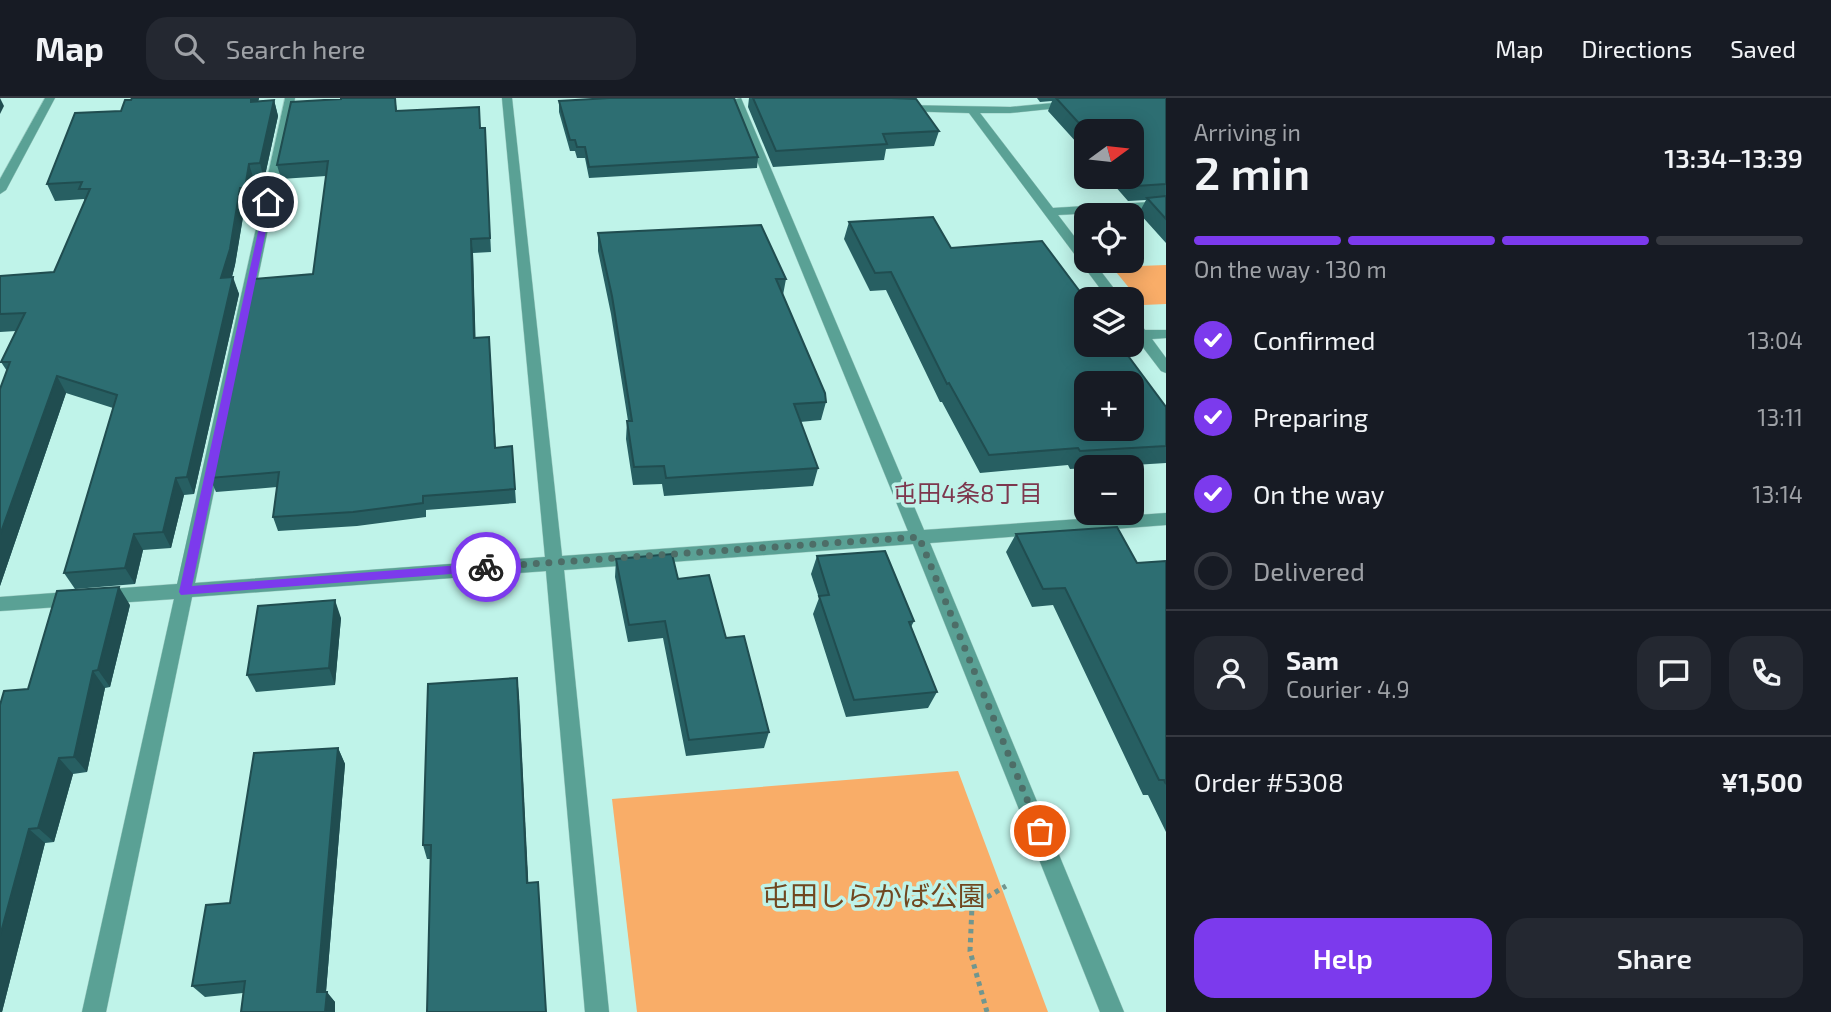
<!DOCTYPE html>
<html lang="en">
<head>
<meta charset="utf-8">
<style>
  body { margin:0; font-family:"Exo 2","Noto Sans JP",sans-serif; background:#242831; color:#f1f3f6; height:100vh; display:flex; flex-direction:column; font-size:26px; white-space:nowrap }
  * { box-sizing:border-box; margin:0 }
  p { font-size:23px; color:#9ea1a6 }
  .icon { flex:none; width:38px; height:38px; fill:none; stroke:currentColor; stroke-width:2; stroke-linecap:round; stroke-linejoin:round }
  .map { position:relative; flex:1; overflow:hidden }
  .drawer { display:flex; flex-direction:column; background:#171b24; width:665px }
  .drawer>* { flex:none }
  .needle { width:46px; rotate:75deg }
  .fabs { position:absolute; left:1074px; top:21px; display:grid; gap:14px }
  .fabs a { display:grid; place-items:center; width:70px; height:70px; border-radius:14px; background:#171b24; box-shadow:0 4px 18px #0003; font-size:35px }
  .pin { position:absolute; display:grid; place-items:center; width:60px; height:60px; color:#fff; margin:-30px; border:4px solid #fff; border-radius:50%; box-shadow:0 2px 7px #0007 }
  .courier { position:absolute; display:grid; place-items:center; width:70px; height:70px; margin:-35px; border:5px solid #7c3aed; border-radius:50%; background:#fff; color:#222; box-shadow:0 2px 9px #0007 }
  .headline em { font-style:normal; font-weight:600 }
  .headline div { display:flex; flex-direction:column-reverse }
  .headline { display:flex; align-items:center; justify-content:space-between; height:119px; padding:0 28px }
  h1 { font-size:46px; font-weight:600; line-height:52px }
  .bar { display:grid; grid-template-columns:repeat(4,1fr); gap:10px 7px; align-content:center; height:84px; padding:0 28px }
  .bar i { height:9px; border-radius:5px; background:#363941 }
  .bar .current { background:#7c3aed }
  .bar p { grid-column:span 4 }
  .line { display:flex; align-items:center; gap:18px; padding:0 28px; border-top:2px solid #363941 }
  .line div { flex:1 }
  .round { display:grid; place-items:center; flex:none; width:74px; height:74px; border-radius:21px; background:#242831 }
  ol { padding:0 28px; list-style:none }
  li { display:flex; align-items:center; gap:21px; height:77px }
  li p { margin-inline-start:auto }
  li .icon { padding:7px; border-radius:50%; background:#7c3aed; color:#fff; stroke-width:4 }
  li:last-child { color:#9ea1a6 }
  li i { width:38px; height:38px; border:4px solid #363941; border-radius:50% }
  .primary-button { display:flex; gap:14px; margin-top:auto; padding:14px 28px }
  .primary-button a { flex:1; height:80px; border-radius:21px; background:#7c3aed; color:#fff; font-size:28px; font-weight:600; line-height:80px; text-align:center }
  .primary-button a+a { background:#242831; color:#f1f3f6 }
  header { display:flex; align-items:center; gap:42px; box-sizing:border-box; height:98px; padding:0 35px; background:#171b24; border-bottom:2px solid #363941 }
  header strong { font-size:33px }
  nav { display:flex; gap:38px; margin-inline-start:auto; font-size:24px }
  .search { width:490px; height:63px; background:#242831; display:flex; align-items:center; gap:18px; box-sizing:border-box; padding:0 24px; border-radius:21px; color:#9ea1a6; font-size:26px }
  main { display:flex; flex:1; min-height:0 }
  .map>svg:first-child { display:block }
  .green { fill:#f9ad68 }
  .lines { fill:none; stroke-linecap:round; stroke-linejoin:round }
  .minor-casing { stroke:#a0cec5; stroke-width:1 }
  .path { stroke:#70968f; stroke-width:5; stroke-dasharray:4.5 4.5; stroke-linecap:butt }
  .minor { fill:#5aa195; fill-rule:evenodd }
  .wall { fill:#275f62 }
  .shaded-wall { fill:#204d50 }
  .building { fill:#2d6e72; stroke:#204d50; stroke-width:2; fill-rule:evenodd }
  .route { fill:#7c3aed }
  .done { stroke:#4d6d67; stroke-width:7; stroke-dasharray:0 12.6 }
  .labels { text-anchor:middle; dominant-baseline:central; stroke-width:7; stroke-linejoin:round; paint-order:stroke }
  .neighbourhood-label { font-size:24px; fill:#7d374e; stroke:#bff3e9 }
  .near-park-label { font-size:28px; fill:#704720; stroke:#bff3e9 }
</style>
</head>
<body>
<header>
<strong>Map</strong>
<div class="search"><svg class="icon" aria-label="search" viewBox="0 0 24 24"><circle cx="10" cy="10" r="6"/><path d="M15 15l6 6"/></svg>Search here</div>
<nav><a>Map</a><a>Directions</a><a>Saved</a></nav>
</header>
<main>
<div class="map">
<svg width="1166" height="914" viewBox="0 0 1166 914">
  <rect width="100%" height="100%" fill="#bff3e9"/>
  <g class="green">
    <path d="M1166,167V206L1143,207L1112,169Z"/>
    <path d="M958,673L1048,914H637L612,701Z"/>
  </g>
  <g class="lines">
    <defs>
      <g id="minor">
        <path d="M45,0H55L6,92L0,96V81Z"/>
        <path d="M285,0H295L195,485L545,459L502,0H512L562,458L908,433L732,2L741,0L924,432L1166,415V427L930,445L1124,914H1100L913,446L564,472L609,914H585L546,473L192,499L106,914H82L174,501L0,513V499L177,486Z"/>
        <path d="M1074,3L1078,4V8L1010,15H980L1053,110L1166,103V111L1058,117L1087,155V163H1093L1122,201H1108L969,15L900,13L895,10L900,7L1010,9Z"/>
        <path d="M1132,221L1137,222L1145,232H1166V240L1152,241L1166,260V275L1161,273L1132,235Z"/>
      </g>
    </defs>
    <use href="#minor" class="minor-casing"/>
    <path class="path" d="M987,914L970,853L972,808L1006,788"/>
    <use href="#minor" class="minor"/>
  </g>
  <g class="wall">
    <path d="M132,0H259L258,3L274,2L278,18L264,82H254L250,107H245L235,167L232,179L239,196L194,396L184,397L171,450L143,452L135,486L75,491L64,475L113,310L66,295L0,488V291L7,273L1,264L16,233L0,234V178L54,174L85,103L84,101L55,103L47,86L121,13Z"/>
    <path d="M341,0H395L397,13L480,30H485L491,154L473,155L475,240L489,239L496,350L512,348L516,405L426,412V419L357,428L278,433L273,419L277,389L216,394L210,380L313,176L326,78L281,81L277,67Z"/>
    <path d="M737,0H906L939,33L934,48L886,51L884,62L773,69L748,9L749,0Z"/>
    <path d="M1037,0H1166V145L1139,115L1146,102L1128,103L1107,79H1132L1087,33V56L1048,13L1052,3L1040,4Z"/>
    <path d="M559,3L758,59L757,70L589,80L585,60H577L575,53H570L559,14Z"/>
    <path d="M849,124L951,150L1166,309V365L1070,371L1068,367L980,375L942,304H940L886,192L870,193L844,141Z"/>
    <path d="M598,135L786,181L783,197L826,304L821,322L800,324L818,370L813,388L664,398L662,386L633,387L626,341L627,323H628L611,216L598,153Z"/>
    <path d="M1016,436L1137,465L1166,463V734L1148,697H1143L1053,507L1032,509L1006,454Z"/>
    <path d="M817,458L914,523L911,529L937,594L928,610L846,619L813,516L819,500L811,476Z"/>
    <path d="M616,461L678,481L726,540L769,634L764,650L686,658L663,540L628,544L615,479Z"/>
    <path d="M130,507L110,589L105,590L87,674L73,676L54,744L45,745L2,914H0L28,591Z"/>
    <path d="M341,520L335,587L256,594L247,577Z"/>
    <path d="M517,580L528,785L538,784L546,914H427L431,761H427L423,747Z"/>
    <path d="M338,650L345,666L326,894L335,904V914H241L243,895L205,899L192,888L230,805Z"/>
  </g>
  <g class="shaded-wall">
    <path d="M0,0L4,8L0,16Z"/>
    <path d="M251,0H259L255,20L251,4Z"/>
    <path d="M274,2L278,18L264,82L260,65Z"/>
    <path d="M249,66L254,82L250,107L245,90Z"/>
    <path d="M240,90L245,107L235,167L227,197L221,180Z"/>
    <path d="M471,141L473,155L476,254L474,240Z"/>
    <path d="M233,179L239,196L194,396L187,379Z"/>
    <path d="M57,278L66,295L0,488V437Z"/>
    <path d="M176,380L184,397L171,450L163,434Z"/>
    <path d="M134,436L143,452L135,486L125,470Z"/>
    <path d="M119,489L130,507L110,589L98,572Z"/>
    <path d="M335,502L341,520L335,587L329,570Z"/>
    <path d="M93,573L105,590L87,674L74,659Z"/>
    <path d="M517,580L519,597L529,798L527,785Z"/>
    <path d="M338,650L345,666L325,905L317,894Z"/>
    <path d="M59,660L73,676L54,744L38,730Z"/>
    <path d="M29,731L45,745L2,914H0V838Z"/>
    <path d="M327,894L335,904V914H325Z"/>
  </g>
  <g class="building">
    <path d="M132,0H251V4L274,2L260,65L249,66L245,90H240L230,151L221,180L233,179L187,379L176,380L163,434L134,436L125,470L64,475L117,297L57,278L0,437V291L10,264H1L25,215L0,216V178L54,174L90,91H79L82,84L47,86L75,15L121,13L125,2H131Z"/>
    <path d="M341,0H395L396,13L479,9L480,30H485L490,140L471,141L474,240L489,239L495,350L512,348L515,391L423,398V405L353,414L273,419L279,374L210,380L253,181L313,176L328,63L277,67L291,4L341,1Z"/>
    <path d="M609,0H734L758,59L589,69L585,49H577L575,42H570L559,3Z"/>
    <path d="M753,0H891L916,1L939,33L883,36L887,46L776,53Z"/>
    <path d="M1056,0H1166V86L1136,88L1128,79H1132V33L1087,34Z"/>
    <path d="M1166,98V121L1147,100Z"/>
    <path d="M933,119L951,150L1042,143L1087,203V247H1120L1166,309V348L1080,353L1078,350L989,357L949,285L947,286L891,174L875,175L849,124ZM1087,285H1132V331H1087Z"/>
    <path d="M761,127L786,181H776L825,295L826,304L794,306L818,370L666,380L664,368L634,369L627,323H632L612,198L598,135Z"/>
    <path d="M1117,429L1137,465L1166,463V686L1164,682H1159L1065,490L1043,491L1016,436Z"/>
    <path d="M885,453L914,523L909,524L937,594L854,602L819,498L829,497L817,458Z"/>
    <path d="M672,456L678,481L709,477L726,540L744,538L769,634L689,642L665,523L629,527L616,461Z"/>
    <path d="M119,489L98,572L93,573L74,659L59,660L38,730L29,731L0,838V607L4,593L28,591L57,493Z"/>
    <path d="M335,502L329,570L247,577L258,508Z"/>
    <path d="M517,580L527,785L538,784L546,914H427L431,747H423L428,586Z"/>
    <path d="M338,650L317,894H327L325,914H241L245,883L192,888L206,807L230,805L254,655Z"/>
  </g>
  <path class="route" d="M265,102L272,104L192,488L486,465L490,466V473L181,497L179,494Z"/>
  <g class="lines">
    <path class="done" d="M486,469L919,439L1040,733"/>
  </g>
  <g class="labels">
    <g class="neighbourhood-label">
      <text x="968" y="394">屯田4条8丁目</text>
    </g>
    <g class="near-park-label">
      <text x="874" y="797">屯田しらかば公園</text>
    </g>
  </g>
</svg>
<div class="fabs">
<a><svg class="needle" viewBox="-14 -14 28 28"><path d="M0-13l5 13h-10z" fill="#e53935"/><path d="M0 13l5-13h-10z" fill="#9ea1a6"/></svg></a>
<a><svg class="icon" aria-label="locate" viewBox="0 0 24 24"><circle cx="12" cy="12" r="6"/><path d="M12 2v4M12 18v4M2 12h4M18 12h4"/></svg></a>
<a><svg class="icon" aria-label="layers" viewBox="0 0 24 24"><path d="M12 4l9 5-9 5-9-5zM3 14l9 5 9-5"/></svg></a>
<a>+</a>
<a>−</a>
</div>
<div class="pin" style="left:1040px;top:733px;background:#ea580c"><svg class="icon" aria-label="bag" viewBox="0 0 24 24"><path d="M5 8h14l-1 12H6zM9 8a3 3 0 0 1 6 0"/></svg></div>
<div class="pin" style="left:268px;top:104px;background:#1f2937"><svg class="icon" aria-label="home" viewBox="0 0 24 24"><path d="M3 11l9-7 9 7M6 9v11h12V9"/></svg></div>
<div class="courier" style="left:486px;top:469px"><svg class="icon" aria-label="bike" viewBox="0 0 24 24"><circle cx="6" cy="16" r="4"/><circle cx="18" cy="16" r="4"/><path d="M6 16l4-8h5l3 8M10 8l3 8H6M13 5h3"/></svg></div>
</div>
<section class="drawer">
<div class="headline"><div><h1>2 min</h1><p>Arriving in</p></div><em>13:34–13:39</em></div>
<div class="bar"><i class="current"></i><i class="current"></i><i class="current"></i><i></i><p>On the way · 130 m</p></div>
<ol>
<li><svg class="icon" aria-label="check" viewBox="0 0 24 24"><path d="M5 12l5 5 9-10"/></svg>Confirmed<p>13:04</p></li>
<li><svg class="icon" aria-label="check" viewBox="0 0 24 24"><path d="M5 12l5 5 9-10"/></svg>Preparing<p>13:11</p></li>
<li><svg class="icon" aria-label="check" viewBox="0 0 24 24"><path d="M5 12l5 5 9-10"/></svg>On the way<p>13:14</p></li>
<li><i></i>Delivered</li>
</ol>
<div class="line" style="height:126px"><a class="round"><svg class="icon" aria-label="person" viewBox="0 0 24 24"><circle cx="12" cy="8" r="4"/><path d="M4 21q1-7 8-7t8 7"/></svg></a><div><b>Sam</b><p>Courier · 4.9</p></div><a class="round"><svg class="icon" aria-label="chat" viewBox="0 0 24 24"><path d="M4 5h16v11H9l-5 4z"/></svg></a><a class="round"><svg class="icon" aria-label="phone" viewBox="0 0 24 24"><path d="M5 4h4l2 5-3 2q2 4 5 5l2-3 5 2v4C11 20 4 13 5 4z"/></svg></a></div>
<div class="line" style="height:91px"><div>Order #5308</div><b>¥1,500</b></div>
<div class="primary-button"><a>Help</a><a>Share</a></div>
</section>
</main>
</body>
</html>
